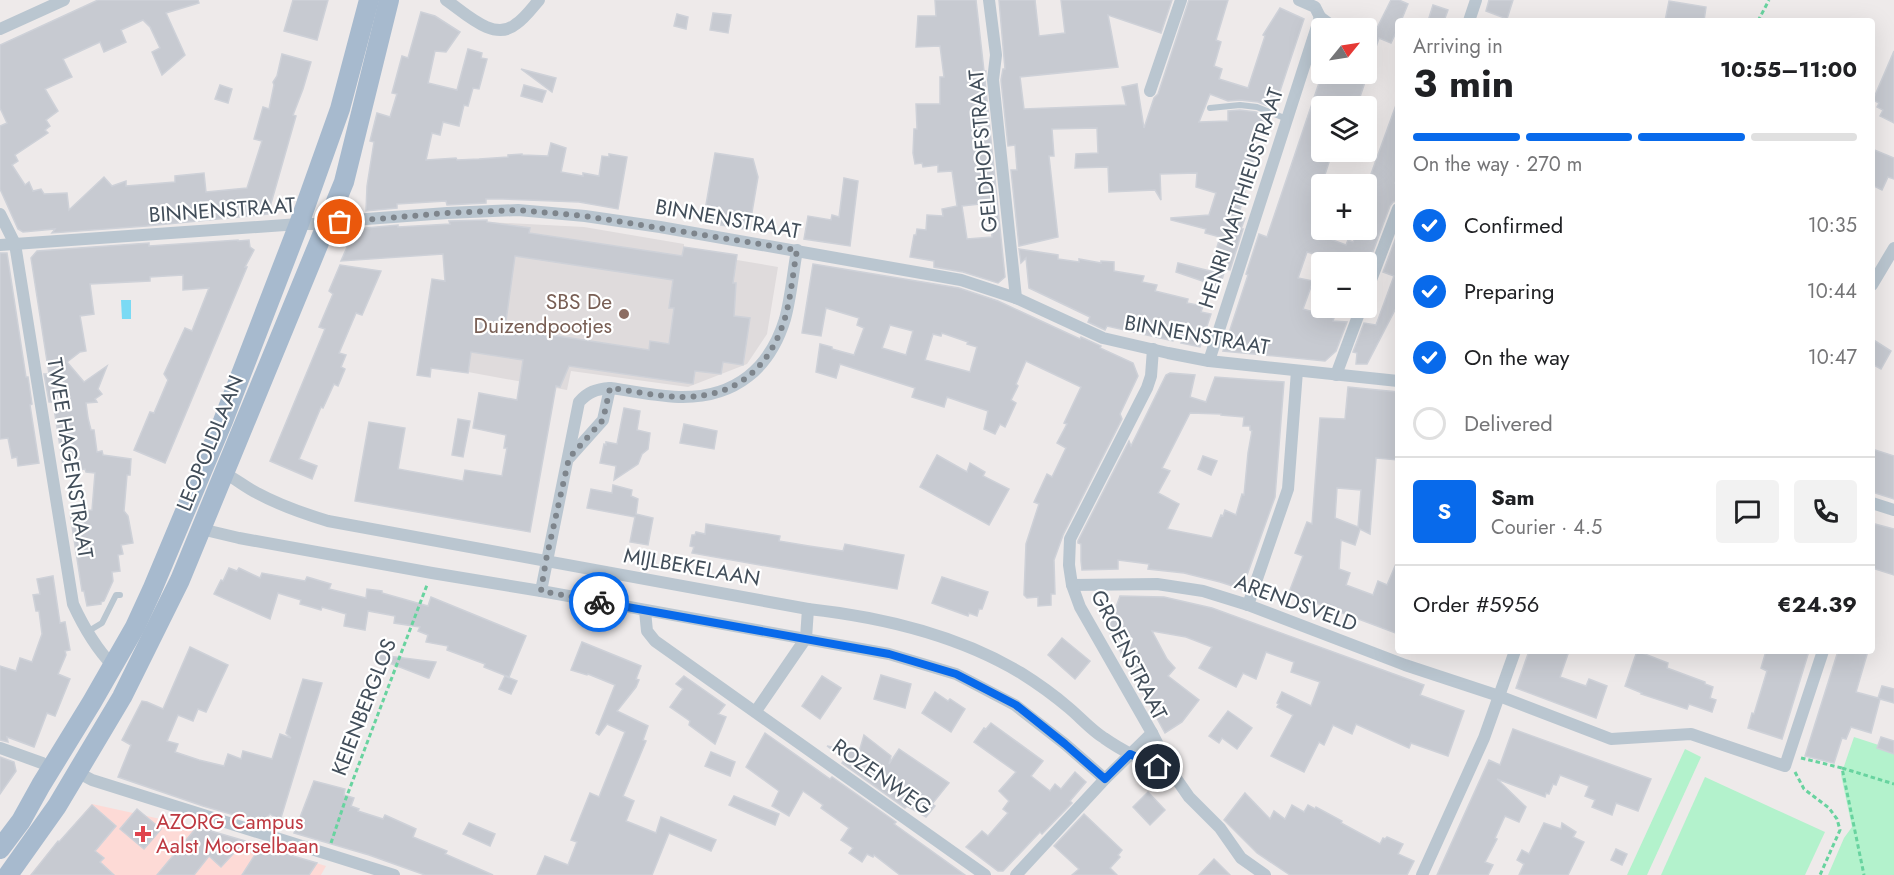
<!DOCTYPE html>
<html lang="en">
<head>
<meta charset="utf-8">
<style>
  body { margin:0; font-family:Jost,sans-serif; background:#f2f2f2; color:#202124; height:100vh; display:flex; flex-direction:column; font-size:22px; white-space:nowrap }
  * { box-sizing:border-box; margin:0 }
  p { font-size:20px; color:#757577 }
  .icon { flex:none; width:33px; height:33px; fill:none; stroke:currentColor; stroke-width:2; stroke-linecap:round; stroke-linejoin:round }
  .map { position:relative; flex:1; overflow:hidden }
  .drawer { position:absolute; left:1395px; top:18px; width:480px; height:636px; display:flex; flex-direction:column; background:#fff; border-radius:6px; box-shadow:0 6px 24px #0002 }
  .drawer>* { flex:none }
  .needle { width:39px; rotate:60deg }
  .tools { position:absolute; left:1311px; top:18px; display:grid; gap:12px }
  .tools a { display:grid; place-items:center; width:66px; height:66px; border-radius:6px; background:#fff; box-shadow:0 6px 24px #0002; font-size:30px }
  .pin { position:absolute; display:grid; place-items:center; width:51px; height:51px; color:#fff; margin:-26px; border:3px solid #fff; border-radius:50%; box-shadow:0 2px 6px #0007 }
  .courier { position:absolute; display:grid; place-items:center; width:60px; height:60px; margin:-30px; border:4px solid #086aeb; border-radius:50%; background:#fff; color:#222; box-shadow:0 2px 8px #0007 }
  .head em { font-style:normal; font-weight:700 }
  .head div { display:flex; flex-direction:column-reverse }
  .head { display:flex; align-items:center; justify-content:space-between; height:102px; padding:0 18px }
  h1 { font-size:39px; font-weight:700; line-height:45px }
  .bar { display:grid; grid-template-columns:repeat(4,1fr); gap:9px 6px; align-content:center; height:72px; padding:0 18px }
  .bar i { height:8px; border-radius:4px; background:#e0e0e0 }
  .bar .active { background:#086aeb }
  .bar p { grid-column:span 4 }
  .line { display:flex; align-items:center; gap:15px; padding:0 18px; border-top:2px solid #e0e0e0 }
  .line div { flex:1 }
  .round { display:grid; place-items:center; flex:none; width:63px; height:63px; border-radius:6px; background:#f2f2f2 }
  ol { padding:0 18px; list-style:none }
  li { display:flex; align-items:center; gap:18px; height:66px }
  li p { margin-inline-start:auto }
  li .icon { padding:6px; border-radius:50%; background:#086aeb; color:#fff; stroke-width:4 }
  li:last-child { color:#757577 }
  li i { width:33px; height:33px; border:3px solid #e0e0e0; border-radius:50% }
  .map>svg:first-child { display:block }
  .education { fill:#dfdbdc }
  .medical { fill:#fddad6 }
  .green { fill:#b3f2cc }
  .water { fill:#7bdaf4 }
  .building { fill:#c7cad1; stroke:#ced1d8; stroke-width:1.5; fill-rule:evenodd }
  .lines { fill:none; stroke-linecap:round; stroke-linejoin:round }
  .path { stroke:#68d39f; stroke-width:3; stroke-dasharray:4.5 3; stroke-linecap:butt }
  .service { stroke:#bac6d0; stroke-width:6 }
  .minor { stroke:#bac6d0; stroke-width:12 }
  .primary { stroke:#a7bace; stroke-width:20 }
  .done { stroke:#7e858c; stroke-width:6; stroke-dasharray:0 10.8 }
  .route { stroke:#086aeb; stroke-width:8 }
  .education-dot { fill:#8d6e63; stroke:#fff; stroke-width:2 }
  .health-dot { fill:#e0444e; stroke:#fff; stroke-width:2 }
  .labels { text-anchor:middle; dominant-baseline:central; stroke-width:4.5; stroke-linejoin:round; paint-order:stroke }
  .street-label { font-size:21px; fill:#424e5a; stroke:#fff }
  .education-label { font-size:21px; fill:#785e54; stroke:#fff; text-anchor:end }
  .health-label { font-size:21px; fill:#be3a42; stroke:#fff; text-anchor:start }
</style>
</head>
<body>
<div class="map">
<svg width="1894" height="875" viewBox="0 0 1894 875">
  <rect width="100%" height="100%" fill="#eeeaea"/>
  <path class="education" d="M487,222L584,227L684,244V247L737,255V260L778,267L767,334L747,364L688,387L571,371L567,390L468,372L488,243Z"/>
  <path class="medical" d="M92,804L197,827L326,866L321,875H30L58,841L59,842Z"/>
  <g class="green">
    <path d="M1854,737L1894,750V875H1828L1844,838L1852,827L1841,775Z"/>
    <path d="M1685,749L1701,757L1647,875H1627Z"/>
    <path d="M1705,777L1825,832L1805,875H1661Z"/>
  </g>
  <path class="water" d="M121,300H131V319H122Z"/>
  <g class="building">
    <path d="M98,0H198L199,3L166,13L185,55L162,75L152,52L160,48L150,27L143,20L121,30L126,42L104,52L100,42L63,59L72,77L45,89L58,111L46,120L50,126L45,130L48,133L15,155L18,161L12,165L25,185L29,182L33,191L41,189L44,194L67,193L69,210L104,177L112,186L126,181V186L175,182V176L204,173L206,192L247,188L262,141L254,139L263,107L269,109L274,85L273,82L277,76L282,54L311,62L303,89L293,115L296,116L268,214L147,226L52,233L55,229L23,232L18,229L0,189V126L7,123L0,108V45Z"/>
    <path d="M293,0H328L317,40L284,31Z"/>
    <path d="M935,0H976L984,71H986L985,81L1005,277L998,283L963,272L934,267V261L910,257L914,235H916L917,229L926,230L927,215L943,216L942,209L957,206L952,171L938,172V165L923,167L922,163L915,164L913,153L914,129H917L916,104H940V77H944L940,46L916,47L918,16H936ZM989,203L992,237L967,239L962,206Z"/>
    <path d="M999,0H1035L1039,36L1065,33L1061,0H1172L1161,33L1108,15L1118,67L1020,77L1024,109L1126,105L1122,87L1137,84L1144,128L1154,98L1158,94L1189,0H1228L1216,40L1221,42L1214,66L1222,69L1219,79L1248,88L1265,36L1263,35L1280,8L1304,19L1277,100L1273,99L1270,107L1258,102L1240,100L1228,101L1210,94L1199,122L1228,121V111L1240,110L1256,112L1267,117L1262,132L1256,130L1248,154L1255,156L1238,217L1245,218L1241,229H1243L1230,270L1225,269L1220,287L1176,272L1178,263L1210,271L1220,237L1205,233L1206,229L1171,220V218L1209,215L1216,193L1196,187L1197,173L1160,174L1161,200L1155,190L1109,192L1108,167L1075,168L1076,154L1098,153L1097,128L1052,129L1054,156H1049L1058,237L1019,246L1011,170H1017L1015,145L1008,146L1001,80L1003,69H1005Z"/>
    <path d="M1391,0H1399L1408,4L1401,21H1398V28L1391,43L1379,38L1376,47L1366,44V24L1377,28Z"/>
    <path d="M1489,0H1513L1507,19L1486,11Z"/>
    <path d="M1669,1L1706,7L1704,21H1665Z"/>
    <path d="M1433,5L1448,10L1444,21H1428Z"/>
    <path d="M421,12L435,16L460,32L446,52L435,51L428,83L457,90L468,49L482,53L481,58L487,59L479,89L473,88L468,106L464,105L459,126L443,122L440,135L432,133L426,160L456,158L457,160L479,159L508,157V155L522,154V155L548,156L551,143L566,148L561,172L583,176V173L599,176L602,156L609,157V154L627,157L618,209L579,202L503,199H486V203L447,205L446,201L397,204V208L366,211L367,186L374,142L370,141L377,113L390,117L397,94L392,93L402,56L408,58Z"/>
    <path d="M713,13L731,15L728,33L710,30Z"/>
    <path d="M677,14L688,17L686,29L674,26Z"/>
    <path d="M1894,51V123L1880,116L1883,110L1877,107L1879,103L1873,100Z"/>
    <path d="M521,69L556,78L552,92Z"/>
    <path d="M1322,74H1365L1362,81L1365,82L1357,106H1322V156L1330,159L1322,184V236L1346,245L1348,240L1353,242L1358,230H1366V188L1396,105H1398V176L1395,183L1398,184V201L1393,202L1390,206L1369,262H1342L1307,252L1298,278L1313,281L1303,309L1334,318L1333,321L1347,322L1336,351L1325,361L1223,351L1248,275L1246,274L1259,234L1267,237Z"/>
    <path d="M220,85L232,89L228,103L215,99Z"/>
    <path d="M524,85L546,91L542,102L521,96Z"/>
    <path d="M1872,149L1894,158V179L1888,177L1882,190L1872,185Z"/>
    <path d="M715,153L753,159L758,177L749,230L703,222Z"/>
    <path d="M844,178L858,181L850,246L804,239L808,216L831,220L832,215L839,217Z"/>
    <path d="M487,220V222L530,228L529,233L682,256L684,247L737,255L733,283H736L734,316L750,318L743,365L723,362L721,374L695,371L693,384L569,366L560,387L556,386L530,532L355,501L369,422L405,428L398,469L463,481L465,470L502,476L507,448H504L506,435L473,428L479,393L517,400L523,360L471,352L468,373L431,368L430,377L417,375L432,279L445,281L443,254L341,261L355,229L398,225V227L450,224L449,221ZM515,256L673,280L669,308H674L669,344L650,341L649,350L551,335L552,326L534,324L532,333L505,328Z"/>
    <path d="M1398,232V304L1367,364H1356L1357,353L1353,352L1364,323L1376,325L1394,276L1383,272Z"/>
    <path d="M238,240V241L249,240L250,247L254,250L245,267H247L165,463L134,450L150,412L154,413L168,380L164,374L185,328L192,331L209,288L183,290V275L150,277V281L90,284L94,314L80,316L86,351L80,352L67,362L84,382L107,366L98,389L102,394L95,399L97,402L86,403L88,418L91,430H94L97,452L102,451L103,455L131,459L130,475H127L124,511L128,516L133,543L121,545L123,554L118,555L120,571L112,572L113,581L104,601L101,602V604L87,606L84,591H82L70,513L92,510L95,473L86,472L85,469L64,472L53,402H49L44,374H49L31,258L37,251L149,243V246Z"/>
    <path d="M1019,249L1058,255V259L1079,262V259L1101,263V261L1114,262V271L1144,276L1142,282L1157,285L1155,291L1188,299L1187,303L1203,306L1201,312L1211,314L1200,347L1181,343L1184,338L1178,334L1173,341L1107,326L1105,330L1088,322L1090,317L1029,288L1026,258L1021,263Z"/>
    <path d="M0,253H7L26,377H28L32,404L30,405L39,463L18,466L17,457L12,458L8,438L0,439Z"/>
    <path d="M813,264L959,288L998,301L1080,339L1081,337L1101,346L1100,348L1133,363L1138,376L1120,414L1122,419L1063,535L1054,560L1055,594H1051V605L1038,606V597L1027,598L1024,595L1026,544L1039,504L1034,502L1047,474L1052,477L1066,448L1057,443L1067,424L1064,423L1081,387L1026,361L1016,384L1018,386L1011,400L1016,403L1005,427L1000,424L995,434L984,429L988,411L947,397L944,407L912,397L915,388L840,364L836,378L816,372L820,344L832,347V349L854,355L864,328L857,325L859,318L826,308L821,336L802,333ZM890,325L913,331L906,355L882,348ZM942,333L968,342L967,344L977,347L970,372L925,360L933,334L941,336Z"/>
    <path d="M340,265L381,271L362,315L356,313L339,353L346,355L341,367L345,369L338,386L334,384L323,408L321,407L299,459L317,466L312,479L270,461L325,329L319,327L333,294L329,291Z"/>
    <path d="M1872,339L1891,351L1881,369L1872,364Z"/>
    <path d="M1170,373L1195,375L1190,397L1206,402L1215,377L1284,382L1275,497L1242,589L1220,582L1184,573L1148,569L1149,564L1118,560V569L1082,570L1081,561V544L1078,543V541L1129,441L1131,446L1166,375ZM1190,413L1221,414V415L1244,417L1243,426H1250V430L1252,431L1248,453L1244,495L1242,494L1236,515L1225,510L1223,516L1221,515L1212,538L1167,529L1179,504L1158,493L1170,471L1162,468Z"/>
    <path d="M1348,387L1398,392V460L1376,458L1370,534L1360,529L1355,545L1341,540L1339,569L1350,573L1346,585L1373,595L1378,581L1387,585L1398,559V634L1300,597L1299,599L1288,595L1303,556L1295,553L1307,522L1312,524L1320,418L1345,419ZM1337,488L1361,490L1358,527L1335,518Z"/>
    <path d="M624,408L640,411L637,430L650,433L648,449L642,454L638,464L614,480L616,466L600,463L604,444L606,445V442L617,444Z"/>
    <path d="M458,419L470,421L463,457L452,455Z"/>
    <path d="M684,424L717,431L714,449L680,443Z"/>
    <path d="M1872,449L1894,456V499L1872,492Z"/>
    <path d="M937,455L967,472L970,463L985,472L983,476L1009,489L989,525L920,487Z"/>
    <path d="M1203,456L1217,461L1211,475L1198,469Z"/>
    <path d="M613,485L632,490L631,496L638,499L636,514L653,518L648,545L630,542L635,517L587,508L591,489L612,493Z"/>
    <path d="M706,524L780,536L779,541L809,546L843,551L845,544L904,555L897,589L692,553L694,547L690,546L692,535H695L696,532L705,534Z"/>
    <path d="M1875,524L1894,529V575L1872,568V534Z"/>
    <path d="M229,568L237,571L239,568L260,578L262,573L305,581L307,577L331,584L329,589L366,598L367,589L382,591V593L428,606L431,597L526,636L509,677L484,667L485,664L447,650L448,646L426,642L428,635L418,631L420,627L394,623L395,616L368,611L365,630L344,626L346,614L322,607L321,610L311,607L300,604L301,600L278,593L270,619L214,594L221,580L223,581Z"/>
    <path d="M53,576L60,623L65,622L70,650L65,651L66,655L58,674L70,679L55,716L47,713L34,747L7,737L8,742L0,740V666L16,671L20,658L32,662L42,634L39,611H36L33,595L40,594L37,579Z"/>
    <path d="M942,577L988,592L982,609H979L977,616L969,613L968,616L932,603Z"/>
    <path d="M1120,596L1164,597L1212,608L1424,685L1420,695L1464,711L1448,756L1411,743L1409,748L1356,724L1352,734L1333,725L1324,745L1319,742L1304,772L1271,756L1293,715L1277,707L1279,704L1277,703L1282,692L1311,706L1320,682L1291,672L1294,662L1266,652L1256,679L1243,673L1236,687L1199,668L1212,647L1186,637L1152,631L1167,659L1175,668L1168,676L1199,700L1182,722L1165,733L1108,629Z"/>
    <path d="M1062,638L1090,661L1075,679L1048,655Z"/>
    <path d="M582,642L641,666L636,679L639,680L636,687L617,711L648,726L643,740L646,741L623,796L634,801L626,821L656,833L661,817L716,840L711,851L669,833L652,875H537L545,856L568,865L577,842L571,840L590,793L599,797L625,732L607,724L599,735L596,733L615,685L588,674L587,675L571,670Z"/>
    <path d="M190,647L228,665L206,712L198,709L193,721L178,715L167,741L178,744L175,752L199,760L224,766L228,754L241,759L243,751L272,759L280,734L291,738L286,733L303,679L322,683L280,821L270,814L262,823L203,806L118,777L131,745L122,740L142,701L147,702L163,709Z"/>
    <path d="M1529,651H1569L1560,677L1586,686L1589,679L1607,686L1596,718L1516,688Z"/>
    <path d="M1637,651L1668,663L1667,668L1705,682V684L1713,687L1710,698L1716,700L1712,712L1689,704L1687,709L1641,694L1642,693L1625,686Z"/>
    <path d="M1766,651H1809L1782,739L1748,728L1752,713L1754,714L1767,671L1761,668Z"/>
    <path d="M1838,651H1868L1856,692L1878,698L1882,686L1894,689V703L1880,699L1871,733L1851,727L1846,739L1842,738L1834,763L1805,756Z"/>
    <path d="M380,655L436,662L429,678H428L379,659Z"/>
    <path d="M881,675L911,684L905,708L874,699Z"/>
    <path d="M505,676L517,681L511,694L499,689Z"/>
    <path d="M684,676L725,705L718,714L726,717L715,744L689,725L690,721L670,707L683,689L676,684Z"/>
    <path d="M822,676L841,688L820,719L802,706Z"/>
    <path d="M935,692L948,701L950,699L965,709L951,732L922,713Z"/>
    <path d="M1228,711L1252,728L1237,749L1222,738L1219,743L1209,736Z"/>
    <path d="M991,723L1043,761L1031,776L1050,791L1055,784L1061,789L1075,772L1086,782L1070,801L1072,803L1042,834L1040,832L1003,871H998L966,847L982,831L988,836L1008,813L1003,809L1009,801L999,791L1016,772L974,742L984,728L986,729Z"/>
    <path d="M1513,729L1651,779L1638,811L1616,803L1612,815L1592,807L1595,800L1585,796L1589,786L1560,775L1556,785L1553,784L1549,794L1546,793L1545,797L1497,779L1526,807L1519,822L1505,816L1495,838L1497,839L1485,862L1493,865L1488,875H1437L1489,760L1500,765Z"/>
    <path d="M765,733L830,779L832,777L896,822L894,824L965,875H900L874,855L873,857L867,854L862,862L849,853L853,848L841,840L849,828L821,808L823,805L803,791L789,816L772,806L779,791L746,767Z"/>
    <path d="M864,735L891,756L889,764L899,749L949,783L932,804L935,806L926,817L907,806L905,808L842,763L845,759L827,746L859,752Z"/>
    <path d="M1881,737L1894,741V754L1877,748Z"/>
    <path d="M711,752L735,762L730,776L705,766Z"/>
    <path d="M0,757L14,762L16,771L0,794Z"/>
    <path d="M314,781L345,789L344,795L354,798L351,806L359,809L358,811L383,819L385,815L416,829L413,837L447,851L445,854L493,875H425L369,855L294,833Z"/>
    <path d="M1148,792L1165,810L1150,825L1133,807Z"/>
    <path d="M1245,793L1270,819L1274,811L1285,819L1292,805L1304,812L1308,805L1315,809L1316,807L1342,821L1341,823L1380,844L1383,838L1385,839L1387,837L1403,844L1398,854L1414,861L1407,875H1290L1257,853L1224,820Z"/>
    <path d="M734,796L779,814L775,825L729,805Z"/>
    <path d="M92,805L116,826L95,851L104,858L100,862L114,875H31L58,841L59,842Z"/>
    <path d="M137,809L161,829L144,849L120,829Z"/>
    <path d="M1084,814L1122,850L1118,855L1120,857L1110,868L1117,875H1072L1079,869L1054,846Z"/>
    <path d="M199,822L212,826L211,831L245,841L221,867L209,856L194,875H157L197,827Z"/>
    <path d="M469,823L495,834L490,846L463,834Z"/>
    <path d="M1544,823L1561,829L1562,823L1576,832L1573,837L1584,842L1568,875H1519L1524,864L1517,860L1522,850L1529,854Z"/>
    <path d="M260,847L276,851L317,863L309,875H242Z"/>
    <path d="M1616,849L1627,854L1622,865L1611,860Z"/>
    <path d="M1214,859L1230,875H1199Z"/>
  </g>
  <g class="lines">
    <g class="path">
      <path d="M1758,21L1769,0"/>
      <path d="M1801,758L1842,768L1864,875"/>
      <path d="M1842,768L1894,784"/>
      <path d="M1795,772L1804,789L1829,808L1837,819L1840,830L1820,875"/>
      <path d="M331,843L345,801L427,585"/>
    </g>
    <g class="service">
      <path d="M1210,108L1240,105L1257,107L1287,119"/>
      <path d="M87,632L102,623L116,595H120"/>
    </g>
    <g class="minor">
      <path d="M446,0C464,12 494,43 516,24C525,18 532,8 539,0"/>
      <path d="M989,0L996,55L993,80L1016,298"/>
      <path d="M1299,0L1315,7L1320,17"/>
      <path d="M1469,21L1476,0"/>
      <path d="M0,29L64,0"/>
      <path d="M1150,91L1181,0"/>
      <path d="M0,214L15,244L73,604C84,628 95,647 113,666"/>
      <path d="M0,245L299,224H327L353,220L447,213L518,210L585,216L660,227L961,280L1016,298L1103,338L1168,353L1209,361L1398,381"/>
      <path d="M1872,285L1894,248"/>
      <path d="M1366,293L1398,209"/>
      <path d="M1209,361L1320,17L1335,28"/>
      <path d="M1336,375L1361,308"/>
      <path d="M569,458L603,420L610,388"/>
      <path d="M224,473C236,479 245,487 257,493C279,505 305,514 328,521L808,609C882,617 956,634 1021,673C1037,683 1055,696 1069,708C1081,718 1091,730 1104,738C1125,753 1149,763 1173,774"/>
      <path d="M1872,503L1894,510"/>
      <path d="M201,529L239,538L432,573L541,591L889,654L956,674L1015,705L1065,744L1105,779"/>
      <path d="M1072,585L1157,584L1203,591L1248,605L1405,665L1499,696L1611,739L1691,734L1785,766L1823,651"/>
      <path d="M541,591L579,402C588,392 596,389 610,388C634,391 659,397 683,397C736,397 770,368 785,319C791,297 793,272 797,250"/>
      <path d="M1248,605L1288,489L1297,371"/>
      <path d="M645,611L647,631L655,641L985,875"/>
      <path d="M756,711L806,638L808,609"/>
      <path d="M1152,733L1173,774L1189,797L1220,828L1241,858L1265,875"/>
      <path d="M0,748L42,763L50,769"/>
      <path d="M77,772L92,780L394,875"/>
      <path d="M1016,875L1105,779L1152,733L1080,607L1072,585L1069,565L1070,539L1147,388L1151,376L1153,349"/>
      <path d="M1422,875L1484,738L1515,651"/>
    </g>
    <g class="primary">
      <path d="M0,849L21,821L41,785L92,702L135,627L152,590L223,421L299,224L340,109L369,0"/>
      <path d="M8,875L57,806L122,697L180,580L344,182L389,0"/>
    </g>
  </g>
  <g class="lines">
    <path class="done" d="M340,222L447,213L518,210L585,216L797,250C793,272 791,297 785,318C770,368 736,397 683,397C659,397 634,391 610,388L603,420L569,458L546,560L541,591L599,602"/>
    <path class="route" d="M599,602L889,654L956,674L1016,705L1065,744L1105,779L1130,754L1158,767"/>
  </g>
  <circle class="education-dot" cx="624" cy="314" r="6"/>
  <path class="health-dot" d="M140 825h6v6h6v6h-6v6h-6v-6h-6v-6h6z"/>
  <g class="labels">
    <g class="street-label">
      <text transform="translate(983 151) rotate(-95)">GELDHOFSTRAAT</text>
      <text transform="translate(1241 198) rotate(-72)">HENRI MATTHIEUSTRAAT</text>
      <text transform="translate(222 210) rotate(-4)">BINNENSTRAAT</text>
      <text transform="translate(728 219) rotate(10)">BINNENSTRAAT</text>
      <text transform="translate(1197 335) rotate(10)">BINNENSTRAAT</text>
      <text transform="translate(210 443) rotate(-68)">LEOPOLDLAAN</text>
      <text transform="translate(70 458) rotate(81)">TWEE HAGENSTRAAT</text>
      <text transform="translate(692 567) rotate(10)">MIJLBEKELAAN</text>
      <text transform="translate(1296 603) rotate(20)">ARENDSVELD</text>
      <text transform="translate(1129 655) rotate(63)">GROENSTRAAT</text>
      <text transform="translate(364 707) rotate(-69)">KEIENBERGLOS</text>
      <text transform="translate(882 777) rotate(35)">ROZENWEG</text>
    </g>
    <g class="education-label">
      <text x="612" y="302">SBS De<tspan x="612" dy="24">Duizendpootjes</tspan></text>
    </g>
    <g class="health-label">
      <text x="156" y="822">AZORG Campus<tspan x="156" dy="24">Aalst Moorselbaan</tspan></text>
    </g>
  </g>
</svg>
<div class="tools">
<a><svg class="needle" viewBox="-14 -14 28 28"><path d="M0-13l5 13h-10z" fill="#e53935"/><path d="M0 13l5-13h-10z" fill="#757577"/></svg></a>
<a><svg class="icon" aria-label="layers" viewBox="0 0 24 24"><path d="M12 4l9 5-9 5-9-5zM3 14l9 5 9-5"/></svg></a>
<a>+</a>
<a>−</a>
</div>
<div class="pin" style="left:340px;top:222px;background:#ea580c"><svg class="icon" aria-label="bag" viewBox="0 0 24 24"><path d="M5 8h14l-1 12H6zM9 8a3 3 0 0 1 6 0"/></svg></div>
<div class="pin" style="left:1158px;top:767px;background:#1f2937"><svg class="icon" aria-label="home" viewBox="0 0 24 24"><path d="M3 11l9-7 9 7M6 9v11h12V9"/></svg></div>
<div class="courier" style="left:599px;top:602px"><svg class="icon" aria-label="bike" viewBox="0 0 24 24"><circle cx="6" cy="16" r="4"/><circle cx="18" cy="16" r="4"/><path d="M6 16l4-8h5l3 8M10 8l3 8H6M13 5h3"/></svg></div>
<section class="drawer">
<div class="head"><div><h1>3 min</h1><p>Arriving in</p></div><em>10:55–11:00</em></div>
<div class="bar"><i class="active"></i><i class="active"></i><i class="active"></i><i></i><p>On the way · 270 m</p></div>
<ol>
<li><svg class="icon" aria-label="check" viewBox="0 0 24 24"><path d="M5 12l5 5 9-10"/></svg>Confirmed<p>10:35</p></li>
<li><svg class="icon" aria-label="check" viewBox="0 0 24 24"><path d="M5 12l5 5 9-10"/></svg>Preparing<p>10:44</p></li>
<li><svg class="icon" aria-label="check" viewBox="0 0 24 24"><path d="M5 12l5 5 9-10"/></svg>On the way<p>10:47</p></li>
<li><i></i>Delivered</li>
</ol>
<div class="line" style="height:108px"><b class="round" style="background:#086aeb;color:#fff">S</b><div><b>Sam</b><p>Courier · 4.5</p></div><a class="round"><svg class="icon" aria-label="chat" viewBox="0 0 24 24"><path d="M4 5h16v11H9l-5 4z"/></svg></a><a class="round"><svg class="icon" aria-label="phone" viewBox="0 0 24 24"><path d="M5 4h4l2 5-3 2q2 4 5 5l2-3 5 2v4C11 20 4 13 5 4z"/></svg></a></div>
<div class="line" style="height:78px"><div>Order #5956</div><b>€24.39</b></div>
</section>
</div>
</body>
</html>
